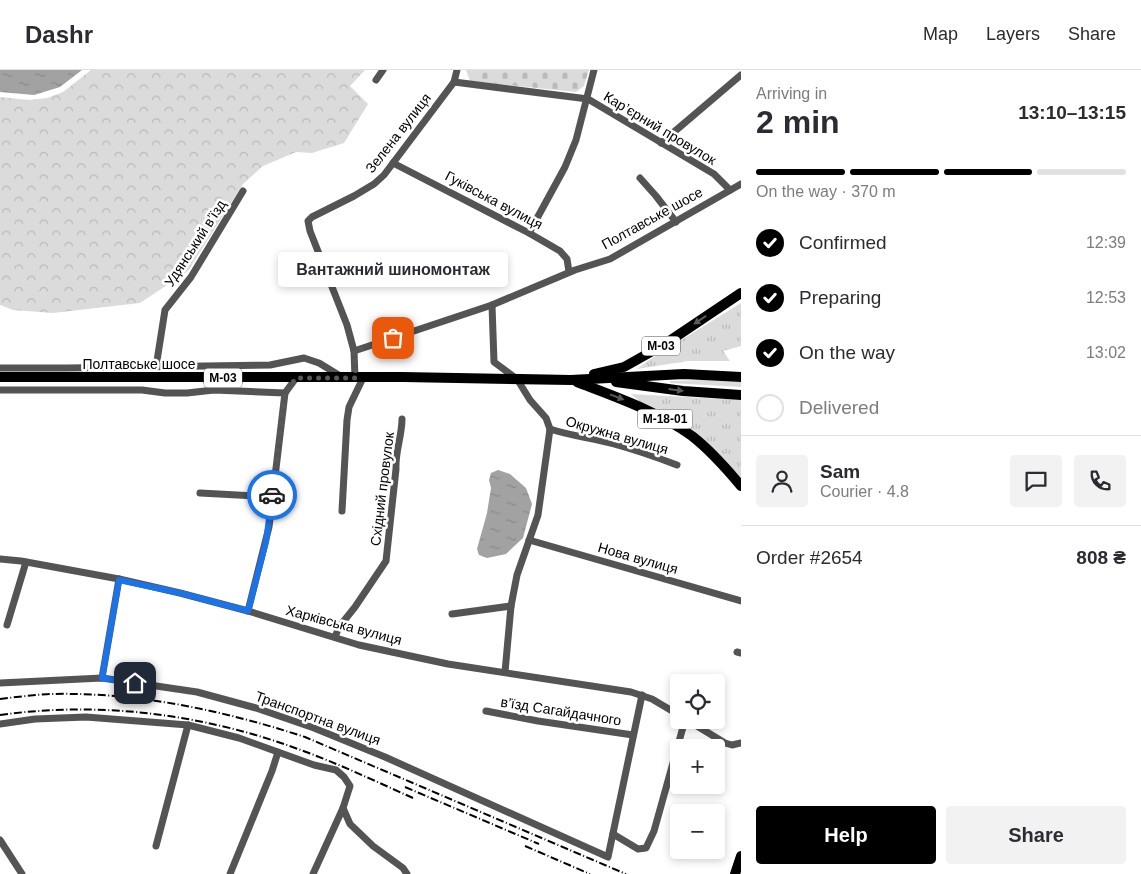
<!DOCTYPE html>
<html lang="en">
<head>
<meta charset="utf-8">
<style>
  body { margin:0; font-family:Helvetica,sans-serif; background:#f2f2f3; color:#2b2b33; height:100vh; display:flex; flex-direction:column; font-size:19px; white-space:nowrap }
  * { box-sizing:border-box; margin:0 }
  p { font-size:16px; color:#7c7c81 }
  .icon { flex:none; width:28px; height:28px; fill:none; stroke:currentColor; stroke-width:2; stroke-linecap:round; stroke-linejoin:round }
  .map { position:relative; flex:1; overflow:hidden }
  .sheet { display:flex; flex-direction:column; background:#fff; width:400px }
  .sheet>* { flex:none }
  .fabs { position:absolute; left:670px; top:604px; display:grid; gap:10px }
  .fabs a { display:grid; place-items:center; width:55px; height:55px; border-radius:5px; background:#fff; box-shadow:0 2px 8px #0003; font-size:25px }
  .pin { position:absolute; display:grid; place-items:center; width:42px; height:42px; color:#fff; margin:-21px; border-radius:10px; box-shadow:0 2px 8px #0006 }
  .courier { position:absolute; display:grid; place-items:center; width:50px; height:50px; margin:-25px; border:4px solid #1a73e8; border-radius:50%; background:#fff; color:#222; box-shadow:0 1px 6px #0007 }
  .bubble { position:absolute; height:35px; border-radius:5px; background:#fff; box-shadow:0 2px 8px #0003; font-size:16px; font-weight:800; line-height:35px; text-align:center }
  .headline em { font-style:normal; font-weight:800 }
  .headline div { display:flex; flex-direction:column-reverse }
  .headline { display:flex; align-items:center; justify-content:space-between; height:85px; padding:0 15px }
  h1 { font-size:32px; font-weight:800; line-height:38px }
  .bar { display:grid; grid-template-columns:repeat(4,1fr); gap:8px 5px; align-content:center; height:60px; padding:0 15px }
  .bar i { height:6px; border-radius:4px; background:#e1e1e2 }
  .bar .on { background:#000 }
  .bar p { grid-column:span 4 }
  .line { display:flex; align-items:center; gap:12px; padding:0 15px; border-top:1px solid #e1e1e2 }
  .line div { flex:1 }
  .round { display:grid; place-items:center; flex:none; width:52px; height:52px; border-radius:5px; background:#f2f2f3 }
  ol { padding:0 15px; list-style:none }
  li { display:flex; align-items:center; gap:15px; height:55px }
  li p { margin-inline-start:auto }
  li .icon { padding:5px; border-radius:50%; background:#000; color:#fff; stroke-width:4 }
  li:last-child { color:#7c7c81 }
  li i { width:28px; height:28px; border:2px solid #e1e1e2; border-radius:50% }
  .primary-button { display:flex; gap:10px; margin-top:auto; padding:10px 15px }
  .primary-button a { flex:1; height:58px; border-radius:5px; background:#000; color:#fff; font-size:20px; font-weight:800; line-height:58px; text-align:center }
  .primary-button a+a { background:#f2f2f3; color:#2b2b33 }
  header { display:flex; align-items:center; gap:30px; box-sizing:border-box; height:70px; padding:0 25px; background:#fff; border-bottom:1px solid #e1e1e2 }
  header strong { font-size:24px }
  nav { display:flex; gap:28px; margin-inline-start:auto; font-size:18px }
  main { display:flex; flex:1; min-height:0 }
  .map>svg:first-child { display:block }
  .grass { fill:url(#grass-tufts) }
  .cemetery { fill:url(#cemetery-stones) }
  .park { fill:url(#park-crowns) }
  .water { fill:url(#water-ripples) }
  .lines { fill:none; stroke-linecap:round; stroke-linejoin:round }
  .minor { stroke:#545454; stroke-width:7 }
  .highway { stroke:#000; stroke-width:10 }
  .rail { stroke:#000; stroke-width:2; stroke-dasharray:8 2.5 1 2.5; stroke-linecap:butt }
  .oneway { fill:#595959 }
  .done { stroke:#595959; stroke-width:5; stroke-dasharray:0 9 }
  .route { stroke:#1a73e8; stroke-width:6 }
  .labels { text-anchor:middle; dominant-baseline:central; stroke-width:5; stroke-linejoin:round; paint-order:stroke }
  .shield { fill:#fff; stroke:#4c4c4c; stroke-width:1 }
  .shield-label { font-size:12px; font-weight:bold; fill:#000 }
  .street-label { font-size:14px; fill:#000; stroke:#fff }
</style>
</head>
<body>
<header>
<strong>Dashr</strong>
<nav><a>Map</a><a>Layers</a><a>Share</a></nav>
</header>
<main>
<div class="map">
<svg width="741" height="804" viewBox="0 0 741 804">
  <defs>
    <pattern id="grass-tufts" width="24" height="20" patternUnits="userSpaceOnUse" patternTransform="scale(1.25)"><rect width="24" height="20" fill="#dbdbdb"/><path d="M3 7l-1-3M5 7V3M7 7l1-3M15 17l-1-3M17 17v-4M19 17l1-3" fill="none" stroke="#bababa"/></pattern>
    <pattern id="cemetery-stones" width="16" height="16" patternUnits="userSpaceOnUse" patternTransform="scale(1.25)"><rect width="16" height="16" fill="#dbdbdb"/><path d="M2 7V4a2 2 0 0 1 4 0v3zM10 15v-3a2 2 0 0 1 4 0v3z" fill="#bababa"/></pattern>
    <pattern id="park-crowns" width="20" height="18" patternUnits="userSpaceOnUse" patternTransform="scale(1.25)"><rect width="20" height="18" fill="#dbdbdb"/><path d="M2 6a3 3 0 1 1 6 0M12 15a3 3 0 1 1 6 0" fill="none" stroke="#bababa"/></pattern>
    <pattern id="water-ripples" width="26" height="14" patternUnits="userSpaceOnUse" patternTransform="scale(1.25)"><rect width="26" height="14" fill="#a2a2a2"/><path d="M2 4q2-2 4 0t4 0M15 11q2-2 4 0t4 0" fill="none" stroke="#8a8a8a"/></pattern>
  </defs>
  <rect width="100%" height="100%" fill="#fff"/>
  <g class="grass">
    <path d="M741,233V276L723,281L730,291H688L637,299L649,290Z"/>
    <path d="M704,310L741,312V317L670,313V311Z"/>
    <path d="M631,324L741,330V411L729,396L643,334Z"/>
  </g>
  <path class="cemetery" d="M466,0H589L584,16L576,22L470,11Z"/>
  <path class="park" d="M91,0H365L350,16L368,34L344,73L312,83L296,82L263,96L243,114L188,201L140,233L53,243L13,240L0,235V27L29,30L47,28L63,22Z"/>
  <g class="water">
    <path d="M0,0H82L60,17L34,25L0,22Z"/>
    <path d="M498,400L510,404L526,418L532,434L523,468L506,484L487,488L479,485L477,479L487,443L491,418L489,410L491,403Z"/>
  </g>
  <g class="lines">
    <g class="minor">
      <path d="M376,10L383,0"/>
      <path d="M454,12L588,29L714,104L730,120"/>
      <path d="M661,73L741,5"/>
      <path d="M393,93L529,163L560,181L567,189L569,202"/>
      <path d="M640,108L656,126L676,152"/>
      <path d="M529,163L565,97L576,70L594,0"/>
      <path d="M492,235L494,292L517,309L530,330L546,348L550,359L538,445L517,505L511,536L505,602"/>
      <path d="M354,281L492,235L575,200L610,189L741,114"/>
      <path d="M156,297L165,240L191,207L243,121"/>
      <path d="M0,298H67L270,295L304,288L319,293L342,307"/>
      <path d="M355,308L354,281L347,255L310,161L308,151L312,147L354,126L374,114L384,105L454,12L457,0"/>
      <path d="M0,320H142L165,323H187L214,320L285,323"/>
      <path d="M550,359C571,366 593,368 614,374C636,380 656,387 677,395"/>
      <path d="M200,423L272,427"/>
      <path d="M342,441L347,350L349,337L363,308"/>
      <path d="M529,470L741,531"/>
      <path d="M0,489L21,491L119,509L180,523L248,541L359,575L448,594L631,622L652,629L679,645"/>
      <path d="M248,541L269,457L285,323L296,308"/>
      <path d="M452,544L511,536"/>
      <path d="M7,555L26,492"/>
      <path d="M335,567L339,557L355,537L386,491L396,399C395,382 402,366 402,349"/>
      <path d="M737,582L741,583"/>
      <path d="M102,608L119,509"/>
      <path d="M0,613L102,608L197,622L256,638L314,658L385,687L608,787L642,625"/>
      <path d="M486,641L538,651L633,665"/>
      <path d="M687,650L725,673L732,675L741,673"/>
      <path d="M0,654L35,649L86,647L188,655L239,668L314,695L336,700L344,707L350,716L343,738L350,754L373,776L403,798L407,804"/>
      <path d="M613,764L638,779L646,778L654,761L685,650"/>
      <path d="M0,770L22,804"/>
      <path d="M156,776L188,655"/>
      <path d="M230,804L272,701L278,682"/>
      <path d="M313,804L343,738"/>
    </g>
    <g class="highway">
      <path d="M594,304L624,297L665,274L741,223"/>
      <path d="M0,307H403L571,310L684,304L741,307"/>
      <path d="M577,312C616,327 657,341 692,366C710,380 726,398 741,416"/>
      <path d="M616,312L683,321L741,325"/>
      <path d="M735,804L741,786"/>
    </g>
    <g class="rail">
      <path d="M0,629C16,627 33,625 50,624C137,622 222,640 305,667L626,804"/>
      <path d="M0,645C100,631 203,644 298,679C337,693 375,711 413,728"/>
      <path d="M405,717L539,774"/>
      <path d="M525,776L590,804"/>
    </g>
  </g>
  <defs><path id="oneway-solid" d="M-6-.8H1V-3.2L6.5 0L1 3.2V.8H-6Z" transform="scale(1.25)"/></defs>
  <g class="oneway">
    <use href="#oneway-solid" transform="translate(700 250) rotate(146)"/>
    <use href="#oneway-solid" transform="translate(676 320) rotate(7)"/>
    <use href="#oneway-solid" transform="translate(617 327) rotate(21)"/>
  </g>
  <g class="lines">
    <path class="done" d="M272,425L285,323L296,308H356L354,281L393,268"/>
    <path class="route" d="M135,613L102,608L119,510L180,523L248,541L266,472L272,425"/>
  </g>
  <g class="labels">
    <g class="shield">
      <rect x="642" y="266.5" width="38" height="19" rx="4"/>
      <rect x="204" y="298.5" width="38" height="19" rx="4"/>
      <rect x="637.5" y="339.5" width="55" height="19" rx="4"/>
    </g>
    <g class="shield-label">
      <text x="661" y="276">М-03</text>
      <text x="223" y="308">М-03</text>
      <text x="665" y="349">М-18-01</text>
    </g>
    <g class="street-label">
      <text transform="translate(660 58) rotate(31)">Кар’єрний провулок</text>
      <text transform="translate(398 63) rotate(-52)">Зелена вулиця</text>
      <text transform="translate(494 130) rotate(28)">Гуківська вулиця</text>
      <text transform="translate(652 148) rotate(-29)">Полтавське шосе</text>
      <text transform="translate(195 173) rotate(-57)">Удянський в’їзд</text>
      <text x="139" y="294">Полтавське шосе</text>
      <text transform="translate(617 365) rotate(16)">Окружна вулиця</text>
      <text transform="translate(382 419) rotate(-83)">Східний провулок</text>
      <text transform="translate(638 488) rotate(16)">Нова вулиця</text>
      <text transform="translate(344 555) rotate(15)">Харківська вулиця</text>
      <text transform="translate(561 641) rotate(9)">в’їзд Сагайдачного</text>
      <text transform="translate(318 648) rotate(20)">Транспортна вулиця</text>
    </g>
  </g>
</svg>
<div class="fabs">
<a><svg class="icon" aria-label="locate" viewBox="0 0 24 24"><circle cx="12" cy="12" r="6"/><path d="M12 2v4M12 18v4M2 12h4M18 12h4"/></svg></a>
<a>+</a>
<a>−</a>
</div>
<div class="pin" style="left:393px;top:268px;background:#ea580c"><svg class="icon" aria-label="bag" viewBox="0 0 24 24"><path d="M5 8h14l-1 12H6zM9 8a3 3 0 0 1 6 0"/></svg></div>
<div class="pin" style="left:135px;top:613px;background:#1f2937"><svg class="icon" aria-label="home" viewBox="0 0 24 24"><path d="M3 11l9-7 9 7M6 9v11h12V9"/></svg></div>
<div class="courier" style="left:272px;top:425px"><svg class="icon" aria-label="car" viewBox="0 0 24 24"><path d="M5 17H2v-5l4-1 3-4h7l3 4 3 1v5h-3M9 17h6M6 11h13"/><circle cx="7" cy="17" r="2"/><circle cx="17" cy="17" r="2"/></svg></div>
<div class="bubble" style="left:278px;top:182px;width:230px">Вантажний шиномонтаж</div>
</div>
<section class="sheet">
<div class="headline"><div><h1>2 min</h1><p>Arriving in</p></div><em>13:10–13:15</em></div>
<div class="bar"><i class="on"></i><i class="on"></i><i class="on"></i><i></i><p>On the way · 370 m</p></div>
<ol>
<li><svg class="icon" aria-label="check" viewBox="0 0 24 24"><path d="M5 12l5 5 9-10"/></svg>Confirmed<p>12:39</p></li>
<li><svg class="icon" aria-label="check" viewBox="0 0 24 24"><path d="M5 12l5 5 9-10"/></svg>Preparing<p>12:53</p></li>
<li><svg class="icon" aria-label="check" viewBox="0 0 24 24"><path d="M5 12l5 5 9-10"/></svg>On the way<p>13:02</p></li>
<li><i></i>Delivered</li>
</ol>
<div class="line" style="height:90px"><a class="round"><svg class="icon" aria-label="person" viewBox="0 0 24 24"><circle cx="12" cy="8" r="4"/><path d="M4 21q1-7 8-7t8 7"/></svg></a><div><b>Sam</b><p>Courier · 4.8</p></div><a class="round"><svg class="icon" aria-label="chat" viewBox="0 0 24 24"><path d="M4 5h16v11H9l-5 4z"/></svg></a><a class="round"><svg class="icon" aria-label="phone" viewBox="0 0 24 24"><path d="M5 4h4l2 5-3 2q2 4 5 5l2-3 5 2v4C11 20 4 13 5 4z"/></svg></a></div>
<div class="line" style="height:65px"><div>Order #2654</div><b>808 ₴</b></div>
<div class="primary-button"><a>Help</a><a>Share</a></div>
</section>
</main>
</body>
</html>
